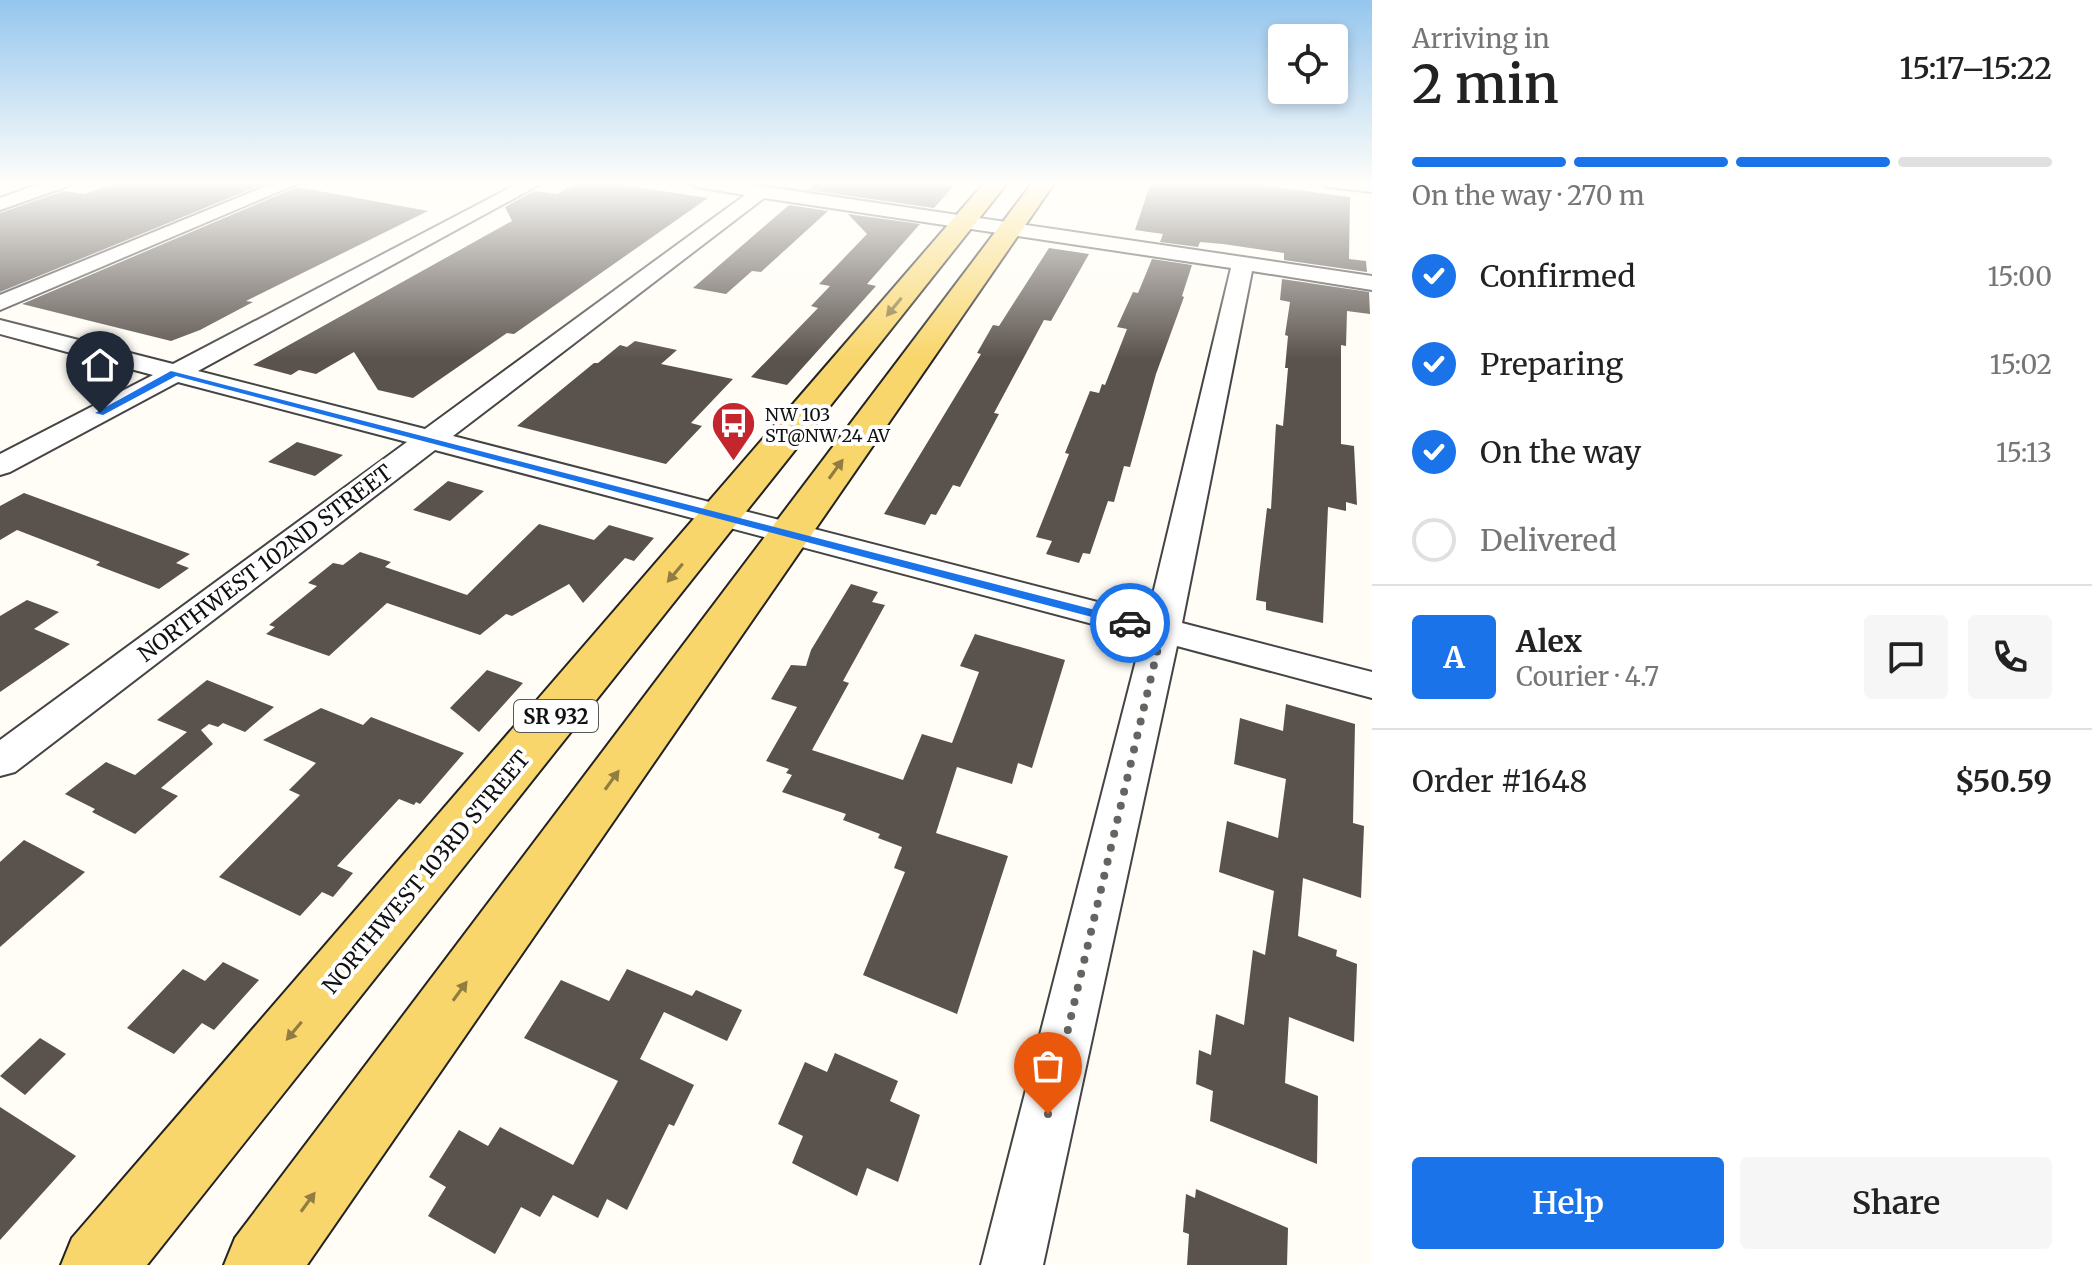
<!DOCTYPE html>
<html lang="en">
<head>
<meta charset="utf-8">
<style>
  body { margin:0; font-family:Merriweather,serif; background:#f6f6f6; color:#222; height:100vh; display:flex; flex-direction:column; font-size:30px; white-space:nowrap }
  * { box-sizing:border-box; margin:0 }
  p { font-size:26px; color:#767676 }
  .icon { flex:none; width:44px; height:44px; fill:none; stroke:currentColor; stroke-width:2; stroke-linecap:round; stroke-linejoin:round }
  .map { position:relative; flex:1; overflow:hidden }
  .panel { display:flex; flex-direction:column; background:#fff; width:720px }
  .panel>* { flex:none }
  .tools { position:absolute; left:1268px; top:24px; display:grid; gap:16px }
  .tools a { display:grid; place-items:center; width:80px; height:80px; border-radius:8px; background:#fff; box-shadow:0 4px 12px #0003; font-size:40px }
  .pin { position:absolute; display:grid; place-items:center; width:68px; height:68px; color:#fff; margin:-82px -34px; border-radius:50% 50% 50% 0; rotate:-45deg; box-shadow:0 0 8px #0007 }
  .pin .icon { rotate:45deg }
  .courier { position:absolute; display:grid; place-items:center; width:80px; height:80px; margin:-40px; border:6px solid #1a73e8; border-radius:50%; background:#fff; color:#222; box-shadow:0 2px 10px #0007 }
  .summary em { font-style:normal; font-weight:600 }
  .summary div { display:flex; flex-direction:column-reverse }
  .summary { display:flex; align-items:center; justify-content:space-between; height:136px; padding:0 40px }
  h1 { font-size:52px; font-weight:600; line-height:60px }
  .bar { display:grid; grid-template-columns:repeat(4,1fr); gap:12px 8px; align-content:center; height:96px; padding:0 40px }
  .bar i { height:10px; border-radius:6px; background:#e0e0e0 }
  .bar .on { background:#1a73e8 }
  .bar p { grid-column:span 4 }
  .line { display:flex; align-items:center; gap:20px; padding:0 40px; border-top:2px solid #e0e0e0 }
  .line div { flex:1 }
  .round { display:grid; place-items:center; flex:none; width:84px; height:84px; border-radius:8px; background:#f6f6f6 }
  ol { padding:0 40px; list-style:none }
  li { display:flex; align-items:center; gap:24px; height:88px }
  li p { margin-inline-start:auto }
  li .icon { padding:8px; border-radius:50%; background:#1a73e8; color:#fff; stroke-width:4 }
  li:last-child { color:#767676 }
  li i { width:44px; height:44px; border:4px solid #e0e0e0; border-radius:50% }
  .action { display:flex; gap:16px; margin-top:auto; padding:16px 40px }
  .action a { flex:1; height:92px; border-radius:8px; background:#1a73e8; color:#fff; font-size:32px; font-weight:600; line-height:92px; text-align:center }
  .action a+a { background:#f6f6f6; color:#222 }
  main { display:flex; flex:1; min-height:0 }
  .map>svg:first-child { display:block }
  .building { fill:#5a524d }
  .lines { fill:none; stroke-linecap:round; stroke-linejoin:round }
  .street-casing { stroke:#444; stroke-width:4 }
  .primary-casing { stroke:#222; stroke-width:4 }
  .street { fill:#fff; fill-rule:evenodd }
  .primary { fill:#f9d66b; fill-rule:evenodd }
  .oneway { fill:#917d42 }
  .route { fill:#1a73e8 }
  .done { stroke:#646461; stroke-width:8; stroke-dasharray:0 14.4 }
  .labels { text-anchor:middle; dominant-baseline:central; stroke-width:8; stroke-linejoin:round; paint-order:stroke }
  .far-poi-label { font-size:18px; fill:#111; stroke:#fff; text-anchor:start }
  .shield { fill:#fff; stroke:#585858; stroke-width:2 }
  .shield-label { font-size:20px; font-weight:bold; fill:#111 }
  .street-label { font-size:22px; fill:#111; stroke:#fff }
</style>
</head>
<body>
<main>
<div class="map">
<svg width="1372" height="1265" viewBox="0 0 1372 1265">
  <rect width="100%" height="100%" fill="#fffdf5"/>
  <g class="building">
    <path d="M119,182H268L0,292V213L63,191L85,194Z"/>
    <path d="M579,182H604L708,198L514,334L507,333L413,398L378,390L354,352L316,374L299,370L291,375L253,365L512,221L505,207L534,191L557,194Z"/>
    <path d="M817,182H957L934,208L808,190Z"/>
    <path d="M1151,182H1235L1350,197L1349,259L1366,261L1367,272L1284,260V253L1223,244L1200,242L1198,247L1160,242L1163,234L1135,230Z"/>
    <path d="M297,187L428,211L246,301L253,302L200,330L171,341L22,304Z"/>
    <path d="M789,205L828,211L761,272L752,271L726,294L693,288Z"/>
    <path d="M848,214L920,224L867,284L876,286L787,385L751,377L818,308L811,306L830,286L819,284L867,234Z"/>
    <path d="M1049,248L1089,254L1051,321L1044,320L994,413L999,414L960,487L953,485L936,515L931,514L925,525L884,514L981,354L977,353L993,325L999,326Z"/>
    <path d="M1152,259L1192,265L1182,296L1184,297L1156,374L1130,467L1124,466L1114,502L1108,501L1090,554L1083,553L1079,563L1046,554L1052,541L1036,537L1069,454L1065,453L1090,391L1099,393L1102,384L1105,385L1127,329L1117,327L1133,292L1138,293Z"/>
    <path d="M1282,279L1369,292L1370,314L1347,311L1346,346L1341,345V444L1354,446L1357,505L1346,502V511L1328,507L1323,623L1266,610V602L1256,600L1267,508L1271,509L1276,424L1283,426L1288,368H1285L1288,336L1285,335L1290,302L1280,300Z"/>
    <path d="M635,341L677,350L661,364L733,379L691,423L702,426L666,464L517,426L594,363H598L620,345L627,347Z"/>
    <path d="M297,442L343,455L315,476L268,462Z"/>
    <path d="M448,481L484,491L450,521L413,510Z"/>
    <path d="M24,493L190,554L176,563L189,568L159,589L96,565L100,562L17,530L0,540V506Z"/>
    <path d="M539,524L594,540L609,525L654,538L634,561L625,558L583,603L569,584L512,616L506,614L480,635L387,603L329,656L266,634L275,627L269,625L317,586L308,583L333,563L343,565L360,552L391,562L385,567L467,595Z"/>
    <path d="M851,584L878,592L872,602L885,605L843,681L849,683L812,750L903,780L922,734L952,743L979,672L960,666L975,634L1065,660L1032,768L1018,763L1012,784L957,767L936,833L1008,856L957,1014L863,975L905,872L894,868L902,847L878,838L880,834L843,820L846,814L782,792L792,775L786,773L789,769L766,761L797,707L771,699L791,665L806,666L811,650Z"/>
    <path d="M27,600L59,612L34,629L70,644L0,692V616Z"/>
    <path d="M487,670L523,683L479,732L450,708Z"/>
    <path d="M207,680L274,707L245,732L223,723L218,727L209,724L201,730L213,744L161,788L178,796L135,834L92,812L95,809L65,794L106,762L135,775L187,732L157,720Z"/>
    <path d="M1286,704L1355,724L1353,823L1364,826L1361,898L1303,878L1298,936L1337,950L1336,956L1357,964L1354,1042L1289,1017L1285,1083L1318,1096L1317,1164L1210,1121L1213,1091L1196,1084L1199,1050L1211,1055L1216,1014L1244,1025L1253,950L1265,955L1274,891L1219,872L1227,821L1278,838L1286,779L1234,764L1240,718L1283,731Z"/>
    <path d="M321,708L363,725L371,717L464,753L420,804L416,802L414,805L399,799L337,866L353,873L333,897L322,892L300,916L219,877L300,795L289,790L316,763L263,740Z"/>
    <path d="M24,840L85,872L0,947V862Z"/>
    <path d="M223,962L259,980L214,1030L202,1023L174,1054L127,1028L183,969L205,981Z"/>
    <path d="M627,969L692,996L696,990L742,1010L727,1041L664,1012L640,1059L694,1085L674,1126L669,1124L627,1210L607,1199L598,1218L553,1195L540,1217L521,1207L495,1254L428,1216L446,1187L429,1177L459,1130L488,1146L500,1127L573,1165L618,1081L524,1038L561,980L609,1001Z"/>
    <path d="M40,1038L66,1054L25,1095L0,1076Z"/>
    <path d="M835,1053L898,1081L890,1101L920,1115L898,1182L867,1168L857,1196L792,1163L803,1136L778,1124L805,1062L827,1072Z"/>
    <path d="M0,1107L76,1156L0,1240Z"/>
    <path d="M1196,1189L1288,1228L1287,1265H1187L1189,1234L1183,1232L1186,1194L1195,1198Z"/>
  </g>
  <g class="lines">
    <defs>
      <g id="street">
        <path d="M45,182H71L68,186L0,210V198Z"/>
        <path d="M276,182H301L0,310V295Z"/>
        <path d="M521,182H544L198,371L425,429L745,195L697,187L688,182H734L1372,276V290L1252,271L1182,623L1372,672V698L1177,646L1043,1265H981L1142,637L435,450L15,772L0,776V740L407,442L178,382L10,472L0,475V454L153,375L0,334V320L173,364ZM764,198L1231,268L1148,615L453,436Z"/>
        <path d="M1319,182H1372V192L1328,187Z"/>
      </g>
      <g id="primary">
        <path d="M985,182H1008L147,1265H61L72,1238Z"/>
        <path d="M1033,182H1055L307,1265H224L235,1238Z"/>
      </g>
    </defs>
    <use href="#street" class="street-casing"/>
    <use href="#primary" class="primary-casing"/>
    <use href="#street" class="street"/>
    <use href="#primary" class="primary"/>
  </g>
  <defs><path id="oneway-solid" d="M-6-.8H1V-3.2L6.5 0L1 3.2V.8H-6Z" transform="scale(2)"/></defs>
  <g class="oneway">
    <use href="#oneway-solid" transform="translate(894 307) rotate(129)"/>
    <use href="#oneway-solid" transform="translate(836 469) rotate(-54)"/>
    <use href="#oneway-solid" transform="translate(675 573) rotate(130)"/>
    <use href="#oneway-solid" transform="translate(612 780) rotate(-54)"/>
    <use href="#oneway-solid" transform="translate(460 991) rotate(-54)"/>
    <use href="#oneway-solid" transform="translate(294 1031) rotate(130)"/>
    <use href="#oneway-solid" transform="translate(308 1202) rotate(-54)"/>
  </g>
  <linearGradient id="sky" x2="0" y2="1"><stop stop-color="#95c6ee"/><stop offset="0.51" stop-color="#fffefa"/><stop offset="1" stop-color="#fffefa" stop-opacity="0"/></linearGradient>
  <rect width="1372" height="359" fill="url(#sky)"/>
  <path class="route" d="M171,371L1130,619L1136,623L1130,627L176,376L103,415L95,413Z"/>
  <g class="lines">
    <path class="done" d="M1048,1114L1162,631L1130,623"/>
  </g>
  <defs>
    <symbol id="bus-pin" viewBox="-11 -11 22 30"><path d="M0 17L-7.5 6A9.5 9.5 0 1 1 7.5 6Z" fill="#c4262e" stroke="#fff"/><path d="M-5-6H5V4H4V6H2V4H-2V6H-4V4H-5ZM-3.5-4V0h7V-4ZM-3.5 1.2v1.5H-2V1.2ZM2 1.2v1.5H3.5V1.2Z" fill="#fff"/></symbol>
  </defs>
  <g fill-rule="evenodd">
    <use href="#bus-pin" x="708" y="398" width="51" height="69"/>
  </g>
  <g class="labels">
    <g class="far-poi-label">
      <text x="765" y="414">NW 103<tspan x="765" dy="21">ST@NW 24 AV</tspan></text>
    </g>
    <rect class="shield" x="514" y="700" width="84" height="32" rx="6"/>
    <g class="shield-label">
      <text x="556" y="716">SR 932</text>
    </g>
    <g class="street-label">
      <text transform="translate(265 563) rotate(-37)">NORTHWEST 102ND STREET</text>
      <text transform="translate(426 872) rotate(-50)">NORTHWEST 103RD STREET</text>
    </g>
  </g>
</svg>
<div class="tools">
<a><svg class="icon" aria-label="locate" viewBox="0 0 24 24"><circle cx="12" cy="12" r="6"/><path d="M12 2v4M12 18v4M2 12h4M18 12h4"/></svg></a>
</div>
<div class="pin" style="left:1048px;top:1114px;background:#ea580c"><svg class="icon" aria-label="bag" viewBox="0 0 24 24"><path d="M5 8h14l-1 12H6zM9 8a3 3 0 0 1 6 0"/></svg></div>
<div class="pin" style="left:100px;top:413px;background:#1f2937"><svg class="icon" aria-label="home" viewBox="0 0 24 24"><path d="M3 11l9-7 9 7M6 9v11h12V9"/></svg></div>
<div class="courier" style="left:1130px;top:623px"><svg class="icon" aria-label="car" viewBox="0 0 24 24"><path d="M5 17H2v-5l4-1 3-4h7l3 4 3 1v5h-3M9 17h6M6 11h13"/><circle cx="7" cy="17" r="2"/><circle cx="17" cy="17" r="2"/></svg></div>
</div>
<section class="panel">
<div class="summary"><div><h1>2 min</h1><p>Arriving in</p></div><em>15:17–15:22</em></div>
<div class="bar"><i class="on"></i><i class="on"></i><i class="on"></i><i></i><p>On the way · 270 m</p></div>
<ol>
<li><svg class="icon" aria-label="check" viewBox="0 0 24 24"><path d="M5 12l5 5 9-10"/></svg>Confirmed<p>15:00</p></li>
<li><svg class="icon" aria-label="check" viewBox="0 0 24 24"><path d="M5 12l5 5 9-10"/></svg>Preparing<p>15:02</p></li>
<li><svg class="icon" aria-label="check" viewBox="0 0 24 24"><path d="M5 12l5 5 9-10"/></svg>On the way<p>15:13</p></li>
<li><i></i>Delivered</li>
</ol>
<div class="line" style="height:144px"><b class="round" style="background:#1a73e8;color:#fff">A</b><div><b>Alex</b><p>Courier · 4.7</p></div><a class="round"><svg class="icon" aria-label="chat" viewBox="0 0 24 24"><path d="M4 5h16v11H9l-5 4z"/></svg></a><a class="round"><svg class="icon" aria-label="phone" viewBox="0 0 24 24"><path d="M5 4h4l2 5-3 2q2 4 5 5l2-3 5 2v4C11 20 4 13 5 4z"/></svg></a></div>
<div class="line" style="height:104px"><div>Order #1648</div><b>$50.59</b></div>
<div class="action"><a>Help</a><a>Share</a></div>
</section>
</main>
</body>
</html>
